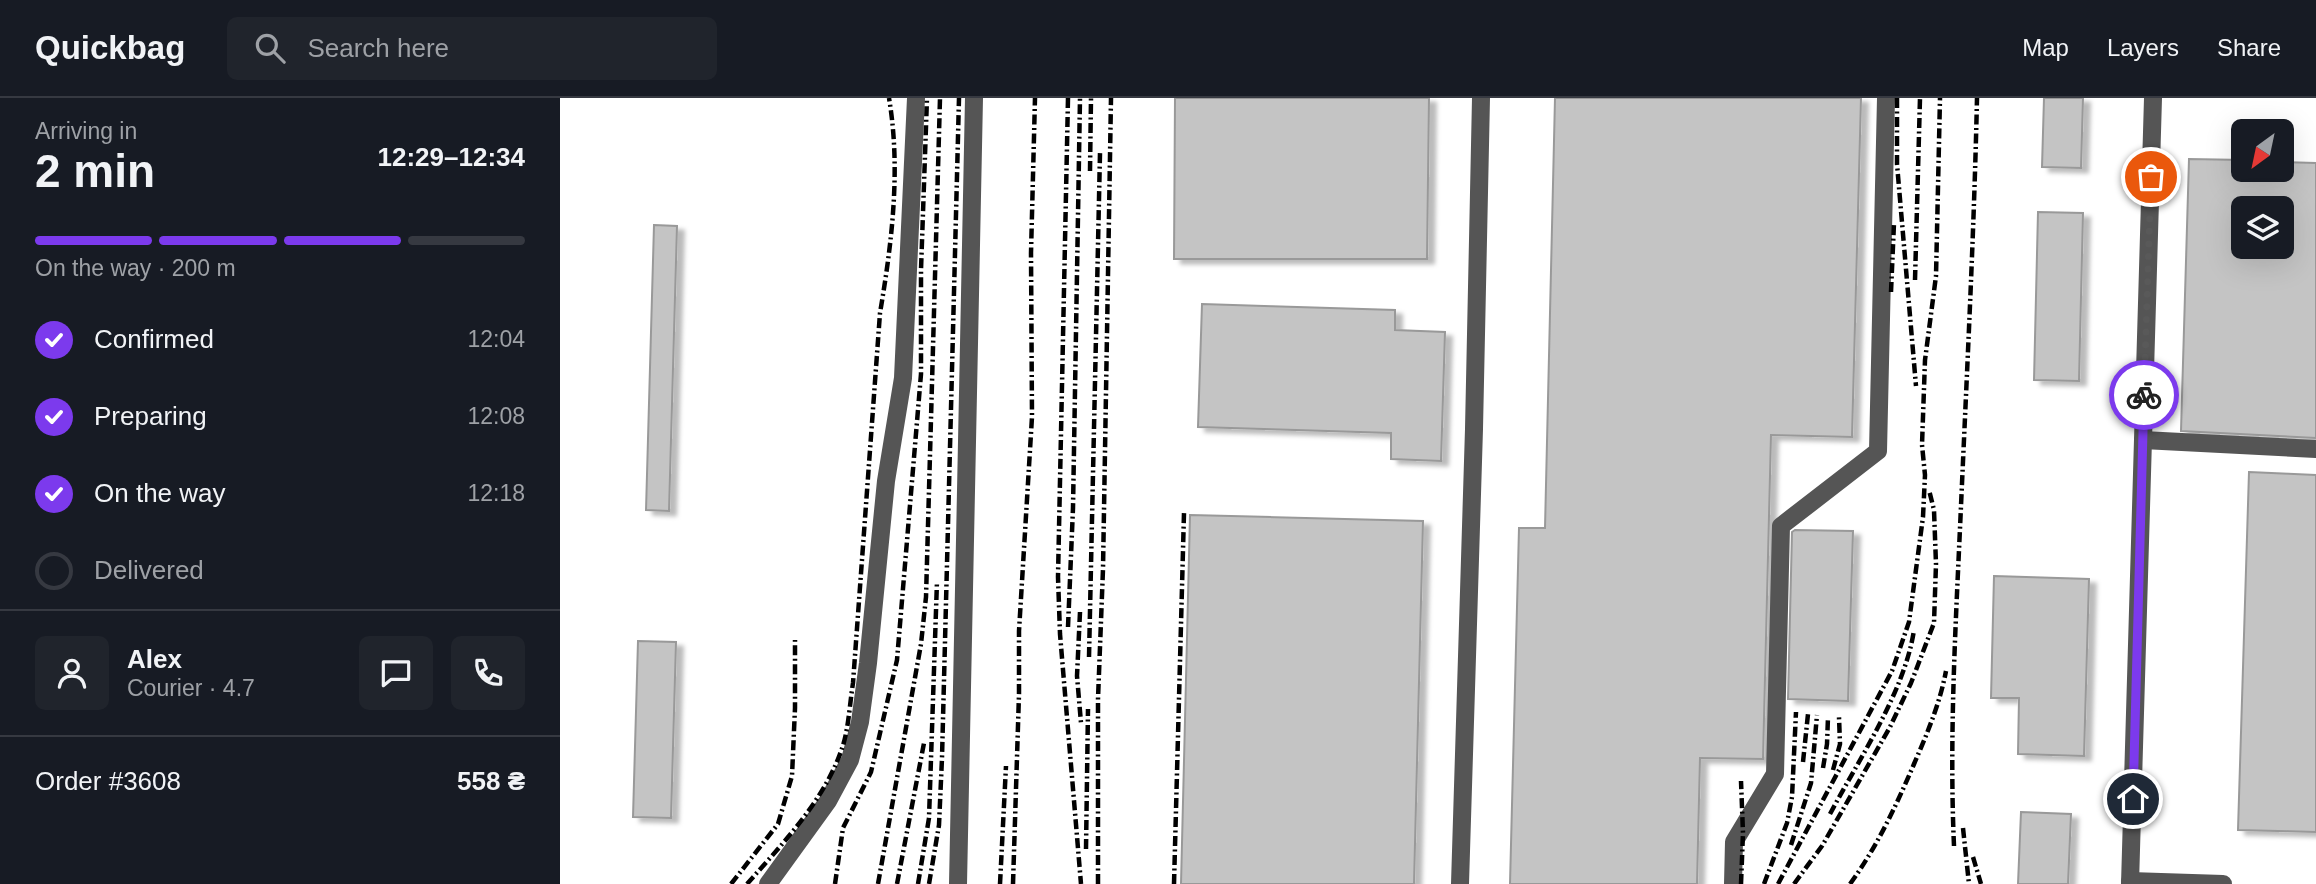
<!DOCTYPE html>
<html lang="en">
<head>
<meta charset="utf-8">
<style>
  body { margin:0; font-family:Helvetica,sans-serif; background:#20242c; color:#f1f3f6; height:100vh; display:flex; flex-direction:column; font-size:26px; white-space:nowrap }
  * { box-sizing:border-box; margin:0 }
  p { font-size:23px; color:#9ea1a6 }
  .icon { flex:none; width:38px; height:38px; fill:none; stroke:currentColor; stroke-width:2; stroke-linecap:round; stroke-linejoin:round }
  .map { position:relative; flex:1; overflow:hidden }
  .drawer { display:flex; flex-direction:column; background:#171b24; width:560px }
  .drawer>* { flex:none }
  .needle { width:46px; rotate:213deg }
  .buttons { position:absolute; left:1671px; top:21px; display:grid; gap:14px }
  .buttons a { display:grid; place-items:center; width:63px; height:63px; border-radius:10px; background:#171b24; box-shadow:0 7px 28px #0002; font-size:35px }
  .pin { position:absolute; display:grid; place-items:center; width:60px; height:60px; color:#fff; margin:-30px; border:4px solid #fff; border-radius:50%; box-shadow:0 2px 7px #0007 }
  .courier { position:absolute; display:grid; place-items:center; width:70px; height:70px; margin:-35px; border:5px solid #7c3aed; border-radius:50%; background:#fff; color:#222; box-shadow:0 2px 9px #0007 }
  .summary em { font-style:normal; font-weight:600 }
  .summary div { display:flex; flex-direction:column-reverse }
  .summary { display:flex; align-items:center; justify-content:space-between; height:119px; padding:0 35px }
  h1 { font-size:46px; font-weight:600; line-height:52px }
  .bar { display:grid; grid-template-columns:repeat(4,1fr); gap:10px 7px; align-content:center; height:84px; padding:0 35px }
  .bar i { height:9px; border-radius:5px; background:#363941 }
  .bar .current { background:#7c3aed }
  .bar p { grid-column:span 4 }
  .line { display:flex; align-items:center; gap:18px; padding:0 35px; border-top:2px solid #363941 }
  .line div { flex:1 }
  .round { display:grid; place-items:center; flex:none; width:74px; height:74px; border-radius:10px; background:#20242c }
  ol { padding:0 35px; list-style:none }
  li { display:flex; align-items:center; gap:21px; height:77px }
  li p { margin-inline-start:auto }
  li .icon { padding:7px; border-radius:50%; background:#7c3aed; color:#fff; stroke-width:4 }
  li:last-child { color:#9ea1a6 }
  li i { width:38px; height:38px; border:4px solid #363941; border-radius:50% }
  header { display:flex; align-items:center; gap:42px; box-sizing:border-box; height:98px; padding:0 35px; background:#171b24; border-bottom:2px solid #363941 }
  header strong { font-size:33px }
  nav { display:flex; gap:38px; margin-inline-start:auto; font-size:24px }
  .search { width:490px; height:63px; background:#20242c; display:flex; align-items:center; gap:18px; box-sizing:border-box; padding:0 24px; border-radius:10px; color:#9ea1a6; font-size:26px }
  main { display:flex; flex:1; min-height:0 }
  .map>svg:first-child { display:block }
  .building { fill:#c4c4c4; stroke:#999; stroke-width:2; fill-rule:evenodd; filter:url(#shadow) }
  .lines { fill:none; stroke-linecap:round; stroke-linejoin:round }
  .minor { stroke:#555; stroke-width:18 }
  .rail { stroke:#000; stroke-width:4.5; stroke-dasharray:10 3.5 2 3.5; stroke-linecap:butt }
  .done { stroke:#595959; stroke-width:7; stroke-dasharray:0 12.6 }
  .route { stroke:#7c3aed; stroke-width:9 }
</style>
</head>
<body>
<header>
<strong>Quickbag</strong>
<div class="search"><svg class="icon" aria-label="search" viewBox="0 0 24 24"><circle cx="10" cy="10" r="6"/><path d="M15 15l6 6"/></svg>Search here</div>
<nav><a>Map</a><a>Layers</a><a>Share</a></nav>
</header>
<main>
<section class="drawer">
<div class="summary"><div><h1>2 min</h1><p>Arriving in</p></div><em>12:29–12:34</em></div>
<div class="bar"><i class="current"></i><i class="current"></i><i class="current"></i><i></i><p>On the way · 200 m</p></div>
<ol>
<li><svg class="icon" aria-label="check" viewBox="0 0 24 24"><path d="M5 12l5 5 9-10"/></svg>Confirmed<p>12:04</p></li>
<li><svg class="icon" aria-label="check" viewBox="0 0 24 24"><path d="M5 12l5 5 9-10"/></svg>Preparing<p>12:08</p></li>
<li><svg class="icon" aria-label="check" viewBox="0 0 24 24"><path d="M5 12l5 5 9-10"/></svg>On the way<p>12:18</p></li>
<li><i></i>Delivered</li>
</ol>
<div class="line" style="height:126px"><a class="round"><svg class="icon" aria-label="person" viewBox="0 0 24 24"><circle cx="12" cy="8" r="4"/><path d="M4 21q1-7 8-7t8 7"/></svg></a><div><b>Alex</b><p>Courier · 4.7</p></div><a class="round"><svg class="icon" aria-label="chat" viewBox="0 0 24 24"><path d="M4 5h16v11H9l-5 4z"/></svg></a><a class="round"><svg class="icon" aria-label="phone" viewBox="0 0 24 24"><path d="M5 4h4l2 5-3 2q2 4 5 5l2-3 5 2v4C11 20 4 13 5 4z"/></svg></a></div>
<div class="line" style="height:91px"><div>Order #3608</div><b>558 ₴</b></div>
</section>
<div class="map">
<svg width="1756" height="786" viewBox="0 0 1756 786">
  <defs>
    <filter id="shadow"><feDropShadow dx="7" dy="4.5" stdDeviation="2" flood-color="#0004"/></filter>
  </defs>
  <rect width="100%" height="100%" fill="#fff"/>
  <g class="building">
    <path d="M615,0H869L867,161H614Z"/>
    <path d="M995,0H1301L1292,339L1211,337L1203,661L1140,660L1137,786H950L959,430H985Z"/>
    <path d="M1484,0H1523L1521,70L1482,69Z"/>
    <path d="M1629,61L1684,62V72H1722V64L1756,65V340L1621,333ZM1684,110H1722V149H1684Z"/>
    <path d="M1478,114L1523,115L1519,283L1474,282Z"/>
    <path d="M94,127L117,128L109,413L86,412Z"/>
    <path d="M642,206L835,212V232L885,234L881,363L831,361V335L638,329Z"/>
    <path d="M1689,374L1756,377V734L1678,732Z"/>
    <path d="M630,417L863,423L854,786H621Z"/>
    <path d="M1235,432L1293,433L1288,603L1228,601L1232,434Z"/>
    <path d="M1434,478L1529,481L1524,658L1458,656L1459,600H1431Z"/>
    <path d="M78,543L116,544L111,720L73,719Z"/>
    <path d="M1461,714L1511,716L1508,786H1458Z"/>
  </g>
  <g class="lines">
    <g class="minor">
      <path d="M1583,342L1756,351"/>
      <path d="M1570,783L1663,786"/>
      <path d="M208,786L268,703L290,662L300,624L308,565L326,383L343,280L356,0"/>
      <path d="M398,786L414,0"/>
      <path d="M900,786L914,331L921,0"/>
      <path d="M1173,786L1174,744L1215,676L1221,428L1318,353L1326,0"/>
      <path d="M1570,786L1593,0"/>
    </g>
    <g class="rail">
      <path d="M508,0L498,479L500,536L521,786"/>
      <path d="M1337,0V66L1356,288"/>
      <path d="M530,73L531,0"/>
      <path d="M1355,182L1360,0"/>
      <path d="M1331,194L1334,125"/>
      <path d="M520,514L517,578L521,625"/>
      <path d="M508,529L513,410L520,0"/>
      <path d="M529,559L540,55"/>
      <path d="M1243,664L1248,616"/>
      <path d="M1263,670L1267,646L1268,619"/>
      <path d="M1273,672L1280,646L1279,619"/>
      <path d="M1270,716C1299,661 1345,593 1354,532"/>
      <path d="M1403,730L1409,786"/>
      <path d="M1231,747L1251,685L1257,617"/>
      <path d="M1394,748C1389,635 1396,522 1401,408C1407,272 1414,136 1417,0"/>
      <path d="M526,751L528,611"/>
      <path d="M1413,759L1421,786"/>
      <path d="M171,786L218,726L232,678L235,610V542"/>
      <path d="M187,786C224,744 268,699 284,644C289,625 290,604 293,585L320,215C332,144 341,71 329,0"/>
      <path d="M275,786L283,730L311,674L337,562L361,276V172L367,0"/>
      <path d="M318,786L361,546L366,499L380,0"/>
      <path d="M337,786L364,645"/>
      <path d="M358,786L369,720L377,483"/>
      <path d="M369,786L379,727L382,660L399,0"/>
      <path d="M440,786L446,668"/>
      <path d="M453,786L459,596V533L472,319L471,155L475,0"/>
      <path d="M538,786V601L543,471L551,0"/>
      <path d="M614,786L624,415"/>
      <path d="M1181,786L1183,735L1181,683"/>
      <path d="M1204,786L1227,725L1232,699L1236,614"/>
      <path d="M1218,786L1332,573L1349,524L1363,419L1365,377L1362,347L1365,262L1376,178L1380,0"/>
      <path d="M1234,786L1262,748L1330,629L1351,585L1374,525L1376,466L1374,412L1369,392"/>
      <path d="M1290,786C1317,749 1336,708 1354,666C1367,636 1380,605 1386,573"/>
    </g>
  </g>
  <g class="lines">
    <path class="done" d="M1584,297L1591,79"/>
    <path class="route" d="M1573,701L1584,297"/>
  </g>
</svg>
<div class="buttons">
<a><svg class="needle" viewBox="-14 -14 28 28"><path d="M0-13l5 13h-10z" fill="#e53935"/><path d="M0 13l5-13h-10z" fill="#9ea1a6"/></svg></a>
<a><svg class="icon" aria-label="layers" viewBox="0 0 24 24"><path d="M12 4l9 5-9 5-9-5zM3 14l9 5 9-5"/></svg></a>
</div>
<div class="pin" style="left:1591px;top:79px;background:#ea580c"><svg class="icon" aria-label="bag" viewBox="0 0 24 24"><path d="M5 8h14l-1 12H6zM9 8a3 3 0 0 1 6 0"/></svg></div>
<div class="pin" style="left:1573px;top:701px;background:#1f2937"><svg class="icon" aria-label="home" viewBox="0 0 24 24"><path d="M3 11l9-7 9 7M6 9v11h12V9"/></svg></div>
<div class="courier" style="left:1584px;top:297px"><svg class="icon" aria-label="bike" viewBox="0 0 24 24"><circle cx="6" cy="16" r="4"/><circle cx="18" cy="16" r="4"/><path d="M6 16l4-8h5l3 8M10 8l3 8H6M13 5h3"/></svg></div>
</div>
</main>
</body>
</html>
